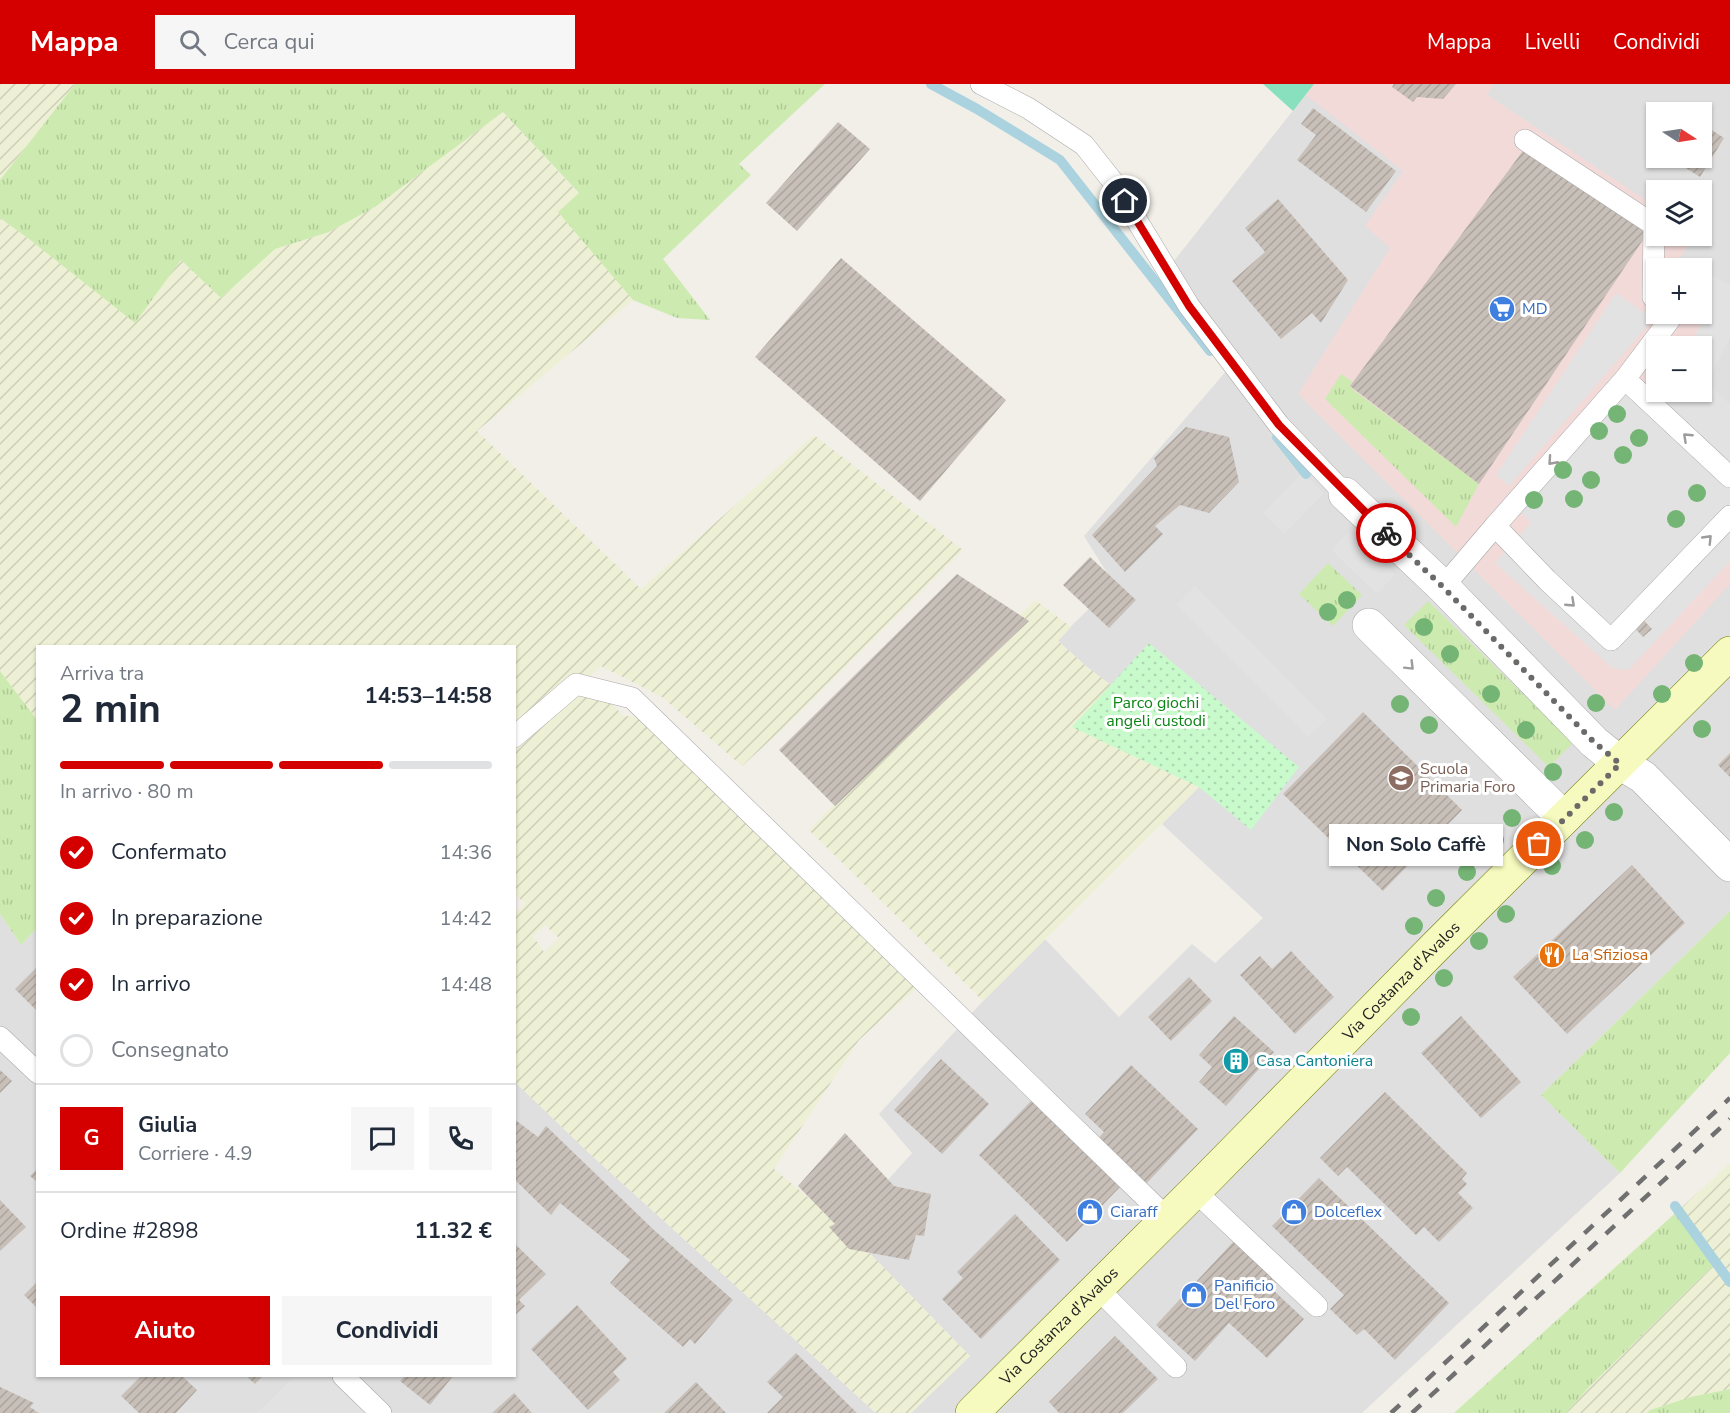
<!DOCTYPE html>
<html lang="it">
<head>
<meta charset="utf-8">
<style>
  body { margin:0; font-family:"Nunito Sans",sans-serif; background:#f6f6f7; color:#1f2937; height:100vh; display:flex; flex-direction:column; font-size:22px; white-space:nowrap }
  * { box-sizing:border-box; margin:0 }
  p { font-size:20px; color:#747a83 }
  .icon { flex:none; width:33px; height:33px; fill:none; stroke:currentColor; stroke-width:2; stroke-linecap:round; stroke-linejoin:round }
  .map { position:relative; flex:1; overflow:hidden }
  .drawer { position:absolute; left:36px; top:561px; width:480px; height:732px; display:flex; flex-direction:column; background:#fff; border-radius:0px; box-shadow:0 2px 4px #0004 }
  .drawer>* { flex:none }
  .needle { width:39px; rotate:102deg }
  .fabs { position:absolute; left:1646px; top:18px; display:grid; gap:12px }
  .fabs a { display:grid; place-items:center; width:66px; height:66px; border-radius:0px; background:#fff; box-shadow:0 2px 4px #0004; font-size:30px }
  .pin { position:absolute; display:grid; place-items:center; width:51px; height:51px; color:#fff; margin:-26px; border:3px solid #fff; border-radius:50%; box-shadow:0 2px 6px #0007 }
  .courier { position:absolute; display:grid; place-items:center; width:60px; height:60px; margin:-30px; border:4px solid #d40000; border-radius:50%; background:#fff; color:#222; box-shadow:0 2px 8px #0007 }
  .bubble { position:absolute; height:42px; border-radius:0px; background:#fff; box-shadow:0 2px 4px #0004; font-size:20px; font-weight:700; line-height:42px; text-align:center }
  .headline em { font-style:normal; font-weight:700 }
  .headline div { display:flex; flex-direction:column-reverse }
  .headline { display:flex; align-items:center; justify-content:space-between; height:102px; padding:0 24px }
  h1 { font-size:39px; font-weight:700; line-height:45px }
  .bar { display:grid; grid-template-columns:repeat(4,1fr); gap:9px 6px; align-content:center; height:72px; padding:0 24px }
  .bar i { height:8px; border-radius:4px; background:#e0e1e3 }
  .bar .selected { background:#d40000 }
  .bar p { grid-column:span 4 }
  .line { display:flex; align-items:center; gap:15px; padding:0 24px; border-top:2px solid #e0e1e3 }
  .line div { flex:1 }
  .round { display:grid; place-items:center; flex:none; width:63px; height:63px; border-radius:0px; background:#f6f6f7 }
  ol { padding:0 24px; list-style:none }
  li { display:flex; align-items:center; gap:18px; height:66px }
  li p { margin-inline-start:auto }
  li .icon { padding:6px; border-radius:50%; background:#d40000; color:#fff; stroke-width:4 }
  li:last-child { color:#747a83 }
  li i { width:33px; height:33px; border:3px solid #e0e1e3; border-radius:50% }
  .cta { display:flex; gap:12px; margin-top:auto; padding:12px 24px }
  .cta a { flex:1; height:69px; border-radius:0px; background:#d40000; color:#fff; font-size:24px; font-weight:700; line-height:69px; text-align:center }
  .cta a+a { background:#f6f6f7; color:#1f2937 }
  header { display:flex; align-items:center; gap:36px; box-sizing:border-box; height:84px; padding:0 30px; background:#d40000; color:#fff }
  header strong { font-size:28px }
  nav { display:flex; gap:33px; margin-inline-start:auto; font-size:21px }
  .search { width:420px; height:54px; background:#f6f6f7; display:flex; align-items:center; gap:15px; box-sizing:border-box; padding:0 21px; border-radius:0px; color:#747a83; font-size:22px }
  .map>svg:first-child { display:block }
  .residential { fill:#e0dfdf; fill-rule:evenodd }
  .commercial { fill:#f2dad9; fill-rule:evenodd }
  .farmland { fill:url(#farmland-furrows); fill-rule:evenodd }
  .grass { fill:url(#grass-tufts) }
  .park { fill:url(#park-dots) }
  .pitch { fill:#88e0be }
  .parking { fill:#e2e2e2 }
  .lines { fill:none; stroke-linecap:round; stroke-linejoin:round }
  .stream { stroke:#aad3df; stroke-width:10 }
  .building { fill:url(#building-hatch) }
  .service-casing { stroke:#a9a9a9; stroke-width:22 }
  .minor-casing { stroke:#a9a9a9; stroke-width:34 }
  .secondary-casing { stroke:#707d05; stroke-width:34 }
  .service { stroke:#fff; stroke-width:21 }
  .minor { stroke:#fff; stroke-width:33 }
  .secondary { stroke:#f7fabf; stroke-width:33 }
  .rail { stroke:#707070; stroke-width:4.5; stroke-dasharray:12 12; stroke-linecap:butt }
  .tree { fill:#74b475 }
  .oneway { stroke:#9c9c9c }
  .done { stroke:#6b6a68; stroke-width:6; stroke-dasharray:0 10.8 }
  .route { stroke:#d40000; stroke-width:8 }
  .labels { text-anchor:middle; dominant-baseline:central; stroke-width:6; stroke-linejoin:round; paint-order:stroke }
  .shop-label { font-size:16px; fill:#366cbe; stroke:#fff; text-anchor:start }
  .park-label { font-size:16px; fill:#0c8416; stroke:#fff }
  .education-label { font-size:16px; fill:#785e54; stroke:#fff; text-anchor:start }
  .food-label { font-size:16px; fill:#c56008; stroke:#fff; text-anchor:start }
  .street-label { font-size:16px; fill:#222; stroke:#fff }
  .culture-label { font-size:16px; fill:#0d838f; stroke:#fff; text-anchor:start }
</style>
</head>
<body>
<header>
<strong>Mappa</strong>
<div class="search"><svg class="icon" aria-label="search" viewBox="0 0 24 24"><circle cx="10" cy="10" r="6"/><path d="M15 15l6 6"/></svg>Cerca qui</div>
<nav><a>Mappa</a><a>Livelli</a><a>Condividi</a></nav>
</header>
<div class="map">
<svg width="1730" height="1329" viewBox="0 0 1730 1329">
  <defs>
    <pattern id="farmland-furrows" width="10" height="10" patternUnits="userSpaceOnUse" patternTransform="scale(1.5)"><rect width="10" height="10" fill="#eef0d5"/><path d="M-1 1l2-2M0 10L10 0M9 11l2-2" fill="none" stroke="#ccceb7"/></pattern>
    <pattern id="grass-tufts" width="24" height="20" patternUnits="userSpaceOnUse" patternTransform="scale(1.5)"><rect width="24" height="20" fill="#cdebb0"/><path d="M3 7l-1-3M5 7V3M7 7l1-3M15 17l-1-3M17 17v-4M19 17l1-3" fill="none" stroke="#b0c997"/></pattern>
    <pattern id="park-dots" width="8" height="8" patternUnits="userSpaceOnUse" patternTransform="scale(1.5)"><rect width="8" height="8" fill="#c8facc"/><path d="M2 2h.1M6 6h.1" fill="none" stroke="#acd6af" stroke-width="1.8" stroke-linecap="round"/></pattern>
    <pattern id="building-hatch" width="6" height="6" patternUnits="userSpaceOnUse" patternTransform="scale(1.5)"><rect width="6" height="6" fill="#c7bfb8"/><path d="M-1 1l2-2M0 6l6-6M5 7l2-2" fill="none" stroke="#aba49e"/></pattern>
  </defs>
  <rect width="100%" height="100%" fill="#f2efe9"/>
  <g class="residential">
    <path d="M1314,0H1730V827L1541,1011L1620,1089L1362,1329H911L970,1272L845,1144L912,1069L879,1030L983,917L1045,855L1119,933L1192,860L1215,879L1263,834L1162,740L1199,703L1072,643L1110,601L1087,583L1057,556L1114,500L1084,452L1228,285L1162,192ZM1656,28H1701V74H1656ZM1656,106H1701V152H1656ZM1656,184H1701V230H1656ZM1656,262H1701V308H1656Z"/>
    <path d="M0,830L21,861L37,844L38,1292H514L515,998L590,1070L876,1329H0Z"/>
  </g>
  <path class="commercial" d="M1314,0H1493L1487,11L1656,123V152H1695L1679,174L1699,184H1656V230H1701V186L1730,201V253L1707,298L1730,321V500L1615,626L1298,310L1390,164L1365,142L1403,87L1306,11ZM1656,262H1701V308H1656Z"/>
  <g class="farmland">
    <path d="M0,0H75L0,96Z"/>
    <path d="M503,28L579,110L559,128L633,216L477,347L641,505L814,351L963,466L786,642L742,682L662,613L601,582L588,594L623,632L661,633L926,895L859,956L774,1085L845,1144L970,1272L911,1329H876L590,1070L515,998V829L525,820L514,809V562H38L37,636L0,587V134L29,155L181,176L221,214L275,165L329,148L375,123ZM545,841L559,854L544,868L533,852Z"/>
    <path d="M1035,516L1071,543L1058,557L1087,583L1111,601L1073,643L1199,703L983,917L809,746Z"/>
    <path d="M1730,1079V1305L1691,1313L1650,1326L1647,1329H1566L1590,1302L1719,1176L1682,1123Z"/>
  </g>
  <g class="grass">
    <path d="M75,0H825L739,80L751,91L663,175L710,236L677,234L633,216L558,128L579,109L503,28L375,123L329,148L275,165L221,214L181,176L135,239L29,155L0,134V96Z"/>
    <path d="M1341,290L1352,297L1350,302L1356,308L1479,400L1456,443L1325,315Z"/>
    <path d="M1328,479L1362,511L1333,542L1299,510Z"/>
    <path d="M1428,517L1573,659L1549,683L1404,541Z"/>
    <path d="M0,587L37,636V844L21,861L0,830Z"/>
    <path d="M1730,827V969L1620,1089L1541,1011Z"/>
    <path d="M1682,1123L1719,1176L1590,1302L1566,1329H1454Z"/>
    <path d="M1730,1305V1329H1647L1650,1326L1691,1313Z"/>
  </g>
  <path class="park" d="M1149,559L1299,683L1251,746L1199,703L1072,643Z"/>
  <path class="pitch" d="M1263,0H1314L1293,27Z"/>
  <g class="parking">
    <path d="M1701,186L1730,201V253L1707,298L1730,321V477L1633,581L1628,586L1615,585L1609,581L1495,479L1531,439L1517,423L1636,299L1647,308L1656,294V308H1701V262H1689L1708,228L1701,224Z"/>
    <path d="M1616,209L1653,235L1509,402L1496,391Z"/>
    <path d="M1303,388L1324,409L1284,450L1263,429Z"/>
    <path d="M1349,447L1395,491L1377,510L1331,466Z"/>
    <path d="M1195,502L1327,635L1308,653L1176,521Z"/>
    <path d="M295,1292H326L365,1329H257Z"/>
  </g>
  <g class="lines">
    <g class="stream">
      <path d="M931,0L977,25L1060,76L1210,267"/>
      <path d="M1277,353L1306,390"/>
      <path d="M1675,1122L1730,1198"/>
    </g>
  </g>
  <g class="building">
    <path d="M1394,0H1456L1443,15L1417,13L1413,18L1392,3Z"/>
    <path d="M1313,24L1396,87L1366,128L1297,76L1316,51L1301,40Z"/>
    <path d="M838,38L870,65L797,147L766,119Z"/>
    <path d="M1701,39L1724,54L1700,93L1670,74H1701Z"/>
    <path d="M1525,64L1649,147L1479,400L1350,302Z"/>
    <path d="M1278,115L1348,196L1321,239L1312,229L1281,255L1232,197L1265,168L1245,144Z"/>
    <path d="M841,174L1006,316L920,417L755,273Z"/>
    <path d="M1186,343L1229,353L1239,398L1209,429L1180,421L1155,442L1163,450L1125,488L1092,451L1157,382L1154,374Z"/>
    <path d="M1090,473L1136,516L1109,544L1063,501Z"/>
    <path d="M957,490L1029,537L835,722L779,666Z"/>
    <path d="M1638,530L1652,545L1643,553L1630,539Z"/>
    <path d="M1363,628L1462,726L1383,807L1283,710Z"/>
    <path d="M1730,669V693L1718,681Z"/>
    <path d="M1632,781L1685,839L1567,950L1513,893Z"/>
    <path d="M1291,867L1334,913L1295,950L1240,891L1260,872L1272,885Z"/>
    <path d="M38,882V928L15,905Z"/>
    <path d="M1189,893L1212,917L1171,957L1148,933Z"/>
    <path d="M1234,932L1274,968L1226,1022L1199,998L1212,983L1199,971Z"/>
    <path d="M1461,932L1521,998L1481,1034L1421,969Z"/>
    <path d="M941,975L989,1020L942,1070L894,1026Z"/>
    <path d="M1131,981L1198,1045L1144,1102L1097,1056L1104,1048L1085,1030Z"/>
    <path d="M0,986L12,997L0,1009Z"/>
    <path d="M1385,1008L1467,1089L1462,1095L1467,1100L1458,1109L1473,1124L1439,1158L1424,1143L1416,1151L1347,1083L1338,1092L1320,1074Z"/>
    <path d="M1032,1016L1120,1103L1067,1158L979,1071Z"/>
    <path d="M514,1035L538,1053L546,1042L655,1147L733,1216L695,1260L690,1255L683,1263L610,1199L630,1176L560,1119L551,1131L514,1095Z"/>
    <path d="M845,1049L894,1102L931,1110L924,1152L916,1151L909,1176L849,1165L829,1143L835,1140L798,1102Z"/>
    <path d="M38,1084V1099L30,1092Z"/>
    <path d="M1319,1094L1449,1219L1395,1276L1364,1245L1357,1251L1330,1225L1344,1211L1272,1142Z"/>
    <path d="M0,1116L26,1143L0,1167Z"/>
    <path d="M1015,1130L1060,1176L981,1255L942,1215L963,1194L957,1188Z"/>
    <path d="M1234,1157L1277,1197L1271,1204L1304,1235L1267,1274L1229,1239L1195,1277L1156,1241Z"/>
    <path d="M514,1159L546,1190L519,1216L525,1222L514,1232Z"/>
    <path d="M38,1197V1225L24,1211Z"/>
    <path d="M577,1221L627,1275L613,1288L620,1296L588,1326L531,1265Z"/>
    <path d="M1115,1252L1158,1295L1123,1329H1059L1049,1318Z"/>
    <path d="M796,1269L857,1329H767L783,1313L767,1298Z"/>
    <path d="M141,1292H182L197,1306L176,1329H139L121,1312Z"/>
    <path d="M246,1292H263L255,1300Z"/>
    <path d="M405,1292H453L430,1321L400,1297Z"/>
    <path d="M696,1298L726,1329H664Z"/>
    <path d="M0,1303L34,1319L30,1323L39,1329H0Z"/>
    <path d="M514,1309L532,1329H492Z"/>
  </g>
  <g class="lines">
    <defs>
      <g id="service">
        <path d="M981,0L1028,24L1084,61L1114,99L1189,222L1279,341L1345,410"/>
        <path d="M1525,56L1654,141L1653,213L1656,215"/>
        <path d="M1625,295L1674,230"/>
        <path d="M1730,393L1625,295L1495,442L1547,496L1611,556L1730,432"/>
        <path d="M1443,503L1495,442"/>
        <path d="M514,653L576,600L632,614L1167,1134"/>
        <path d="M0,953L38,989"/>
        <path d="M1195,1107L1317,1222"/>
        <path d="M1097,1204L1176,1283"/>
        <path d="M343,1292L381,1329"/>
      </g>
      <g id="minor">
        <path d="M1345,410L1443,503L1594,658L1620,679L1643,693L1730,781"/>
        <path d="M1369,541L1564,734"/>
      </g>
      <g id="secondary">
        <path id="s1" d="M972,1329L1195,1107L1436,862L1730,569"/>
      </g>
    </defs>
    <use href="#service" class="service-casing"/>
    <use href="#minor" class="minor-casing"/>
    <use href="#secondary" class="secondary-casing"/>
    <use href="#service" class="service"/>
    <use href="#minor" class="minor"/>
    <use href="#secondary" class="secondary"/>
    <g class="rail">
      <path d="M1391,1329L1730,1014"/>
      <path d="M1412,1329L1730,1035"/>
    </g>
  </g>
  <g class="tree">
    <circle cx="1617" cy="330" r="9"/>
    <circle cx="1599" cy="347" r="9"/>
    <circle cx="1639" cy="354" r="9"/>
    <circle cx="1623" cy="371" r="9"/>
    <circle cx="1563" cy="386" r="9"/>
    <circle cx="1591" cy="396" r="9"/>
    <circle cx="1697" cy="409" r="9"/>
    <circle cx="1574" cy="415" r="9"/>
    <circle cx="1534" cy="416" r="9"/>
    <circle cx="1676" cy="435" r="9"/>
    <circle cx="1347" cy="516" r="9"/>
    <circle cx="1328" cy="528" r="9"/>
    <circle cx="1424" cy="543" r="9"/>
    <circle cx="1450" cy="570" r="9"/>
    <circle cx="1694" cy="579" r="9"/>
    <circle cx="1491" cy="610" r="9"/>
    <circle cx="1662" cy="610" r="9"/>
    <circle cx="1596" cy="619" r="9"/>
    <circle cx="1400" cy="620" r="9"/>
    <circle cx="1429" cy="641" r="9"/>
    <circle cx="1702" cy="645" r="9"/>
    <circle cx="1526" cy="646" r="9"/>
    <circle cx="1553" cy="688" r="9"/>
    <circle cx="1614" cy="728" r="9"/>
    <circle cx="1512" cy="734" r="9"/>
    <circle cx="1495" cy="756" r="9"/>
    <circle cx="1585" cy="756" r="9"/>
    <circle cx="1552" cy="782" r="9"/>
    <circle cx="1467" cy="788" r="9"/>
    <circle cx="1436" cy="814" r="9"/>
    <circle cx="1506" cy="830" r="9"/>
    <circle cx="1414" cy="842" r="9"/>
    <circle cx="1479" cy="857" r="9"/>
    <circle cx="1444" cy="894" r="9"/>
    <circle cx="1411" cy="933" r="9"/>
  </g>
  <defs><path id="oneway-chevron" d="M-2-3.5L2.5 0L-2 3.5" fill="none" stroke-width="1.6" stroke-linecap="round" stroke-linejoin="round" transform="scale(1.5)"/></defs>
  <g class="oneway">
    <use href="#oneway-chevron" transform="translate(1687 353) rotate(-137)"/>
    <use href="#oneway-chevron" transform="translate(1552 377) rotate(132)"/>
    <use href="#oneway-chevron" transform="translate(1708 455) rotate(-46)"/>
    <use href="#oneway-chevron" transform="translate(1571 519) rotate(43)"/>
    <use href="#oneway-chevron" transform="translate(1410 582) rotate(45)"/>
  </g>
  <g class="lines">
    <path class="done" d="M1386,449L1443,503L1594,658L1620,680L1539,760"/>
    <path class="route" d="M1125,117L1189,222L1279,341L1386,449"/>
  </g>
  <defs>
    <symbol id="supermarket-disc" viewBox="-11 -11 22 22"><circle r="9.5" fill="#3f7fe0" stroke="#fff"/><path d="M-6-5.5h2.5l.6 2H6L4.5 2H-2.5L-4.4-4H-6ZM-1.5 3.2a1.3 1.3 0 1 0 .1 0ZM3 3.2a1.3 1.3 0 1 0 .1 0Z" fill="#fff"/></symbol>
    <symbol id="school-disc" viewBox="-11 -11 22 22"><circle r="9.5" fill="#8d6e63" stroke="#fff"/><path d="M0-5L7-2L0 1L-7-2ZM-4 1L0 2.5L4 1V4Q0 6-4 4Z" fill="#fff"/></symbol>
    <symbol id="restaurant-disc" viewBox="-11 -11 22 22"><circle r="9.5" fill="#e8710a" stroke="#fff"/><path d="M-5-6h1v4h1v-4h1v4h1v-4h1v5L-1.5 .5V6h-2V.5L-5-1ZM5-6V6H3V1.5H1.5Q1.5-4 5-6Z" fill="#fff"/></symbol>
    <symbol id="building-disc" viewBox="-11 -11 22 22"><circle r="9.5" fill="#0f9aa8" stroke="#fff"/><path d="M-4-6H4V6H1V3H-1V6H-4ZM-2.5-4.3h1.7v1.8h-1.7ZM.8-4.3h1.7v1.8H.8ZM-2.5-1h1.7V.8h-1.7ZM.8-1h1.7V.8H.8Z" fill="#fff"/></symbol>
    <symbol id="shop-disc" viewBox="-11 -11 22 22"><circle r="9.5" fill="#3f7fe0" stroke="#fff"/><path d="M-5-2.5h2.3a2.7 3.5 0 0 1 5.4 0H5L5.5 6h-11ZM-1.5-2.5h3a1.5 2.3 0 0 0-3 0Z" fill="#fff"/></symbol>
  </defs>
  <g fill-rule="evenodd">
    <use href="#supermarket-disc" x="1487" y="210" width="30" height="30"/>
    <use href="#school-disc" x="1386" y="679" width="30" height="30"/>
    <use href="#restaurant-disc" x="1537" y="856" width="30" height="30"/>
    <use href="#building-disc" x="1221" y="962" width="30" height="30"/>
    <use href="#shop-disc" x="1075" y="1113" width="30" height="30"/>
    <use href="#shop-disc" x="1279" y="1113" width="30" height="30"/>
    <use href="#shop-disc" x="1179" y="1196" width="30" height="30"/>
  </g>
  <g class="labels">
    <g class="shop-label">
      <text x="1522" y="225">MD</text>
      <text x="1110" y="1128">Ciaraff</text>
      <text x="1314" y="1128">Dolceflex</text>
      <text x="1214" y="1202">Panificio<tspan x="1214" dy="18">Del Foro</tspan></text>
    </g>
    <g class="park-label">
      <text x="1156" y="619">Parco giochi<tspan x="1156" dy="18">angeli custodi</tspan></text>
    </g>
    <g class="education-label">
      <text x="1420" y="685">Scuola<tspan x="1420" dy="18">Primaria Foro</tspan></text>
    </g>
    <g class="food-label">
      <text x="1572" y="871">La Sfiziosa</text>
    </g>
    <g class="street-label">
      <text stroke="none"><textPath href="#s1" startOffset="609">Via Costanza d'Avalos</textPath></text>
      <text stroke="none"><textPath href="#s1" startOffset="123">Via Costanza d'Avalos</textPath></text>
    </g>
    <g class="culture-label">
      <text x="1256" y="977">Casa Cantoniera</text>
    </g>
  </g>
</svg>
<div class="fabs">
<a><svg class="needle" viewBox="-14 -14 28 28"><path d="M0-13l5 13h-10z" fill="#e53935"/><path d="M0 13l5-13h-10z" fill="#747a83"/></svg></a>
<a><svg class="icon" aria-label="layers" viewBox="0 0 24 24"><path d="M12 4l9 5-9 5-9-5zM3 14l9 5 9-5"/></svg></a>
<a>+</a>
<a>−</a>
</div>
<div class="pin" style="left:1539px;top:760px;background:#ea580c"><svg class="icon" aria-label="bag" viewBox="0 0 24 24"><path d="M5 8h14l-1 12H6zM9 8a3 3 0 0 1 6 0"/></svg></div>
<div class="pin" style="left:1125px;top:117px;background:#1f2937"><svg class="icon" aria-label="home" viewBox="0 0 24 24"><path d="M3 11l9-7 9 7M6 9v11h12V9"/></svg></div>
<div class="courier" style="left:1386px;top:449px"><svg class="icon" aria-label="bike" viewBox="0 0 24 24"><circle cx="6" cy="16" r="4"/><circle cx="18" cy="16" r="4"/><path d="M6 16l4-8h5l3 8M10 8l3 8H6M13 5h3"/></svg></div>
<div class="bubble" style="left:1329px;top:740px;width:174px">Non Solo Caffè</div>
<section class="drawer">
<div class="headline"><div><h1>2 min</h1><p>Arriva tra</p></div><em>14:53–14:58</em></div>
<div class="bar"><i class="selected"></i><i class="selected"></i><i class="selected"></i><i></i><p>In arrivo · 80 m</p></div>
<ol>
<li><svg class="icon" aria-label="check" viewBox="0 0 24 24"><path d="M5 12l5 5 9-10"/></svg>Confermato<p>14:36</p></li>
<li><svg class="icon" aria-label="check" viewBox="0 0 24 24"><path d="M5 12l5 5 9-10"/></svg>In preparazione<p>14:42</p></li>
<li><svg class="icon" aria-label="check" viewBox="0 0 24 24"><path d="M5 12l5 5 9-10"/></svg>In arrivo<p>14:48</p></li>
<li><i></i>Consegnato</li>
</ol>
<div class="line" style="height:108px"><b class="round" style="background:#d40000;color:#fff">G</b><div><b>Giulia</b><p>Corriere · 4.9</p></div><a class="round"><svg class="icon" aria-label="chat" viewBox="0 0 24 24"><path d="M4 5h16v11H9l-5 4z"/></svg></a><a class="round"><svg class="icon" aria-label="phone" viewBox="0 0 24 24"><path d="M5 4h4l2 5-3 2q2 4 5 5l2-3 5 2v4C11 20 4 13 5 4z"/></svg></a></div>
<div class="line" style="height:78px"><div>Ordine #2898</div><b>11.32 €</b></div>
<div class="cta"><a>Aiuto</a><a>Condividi</a></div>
</section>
</div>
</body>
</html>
